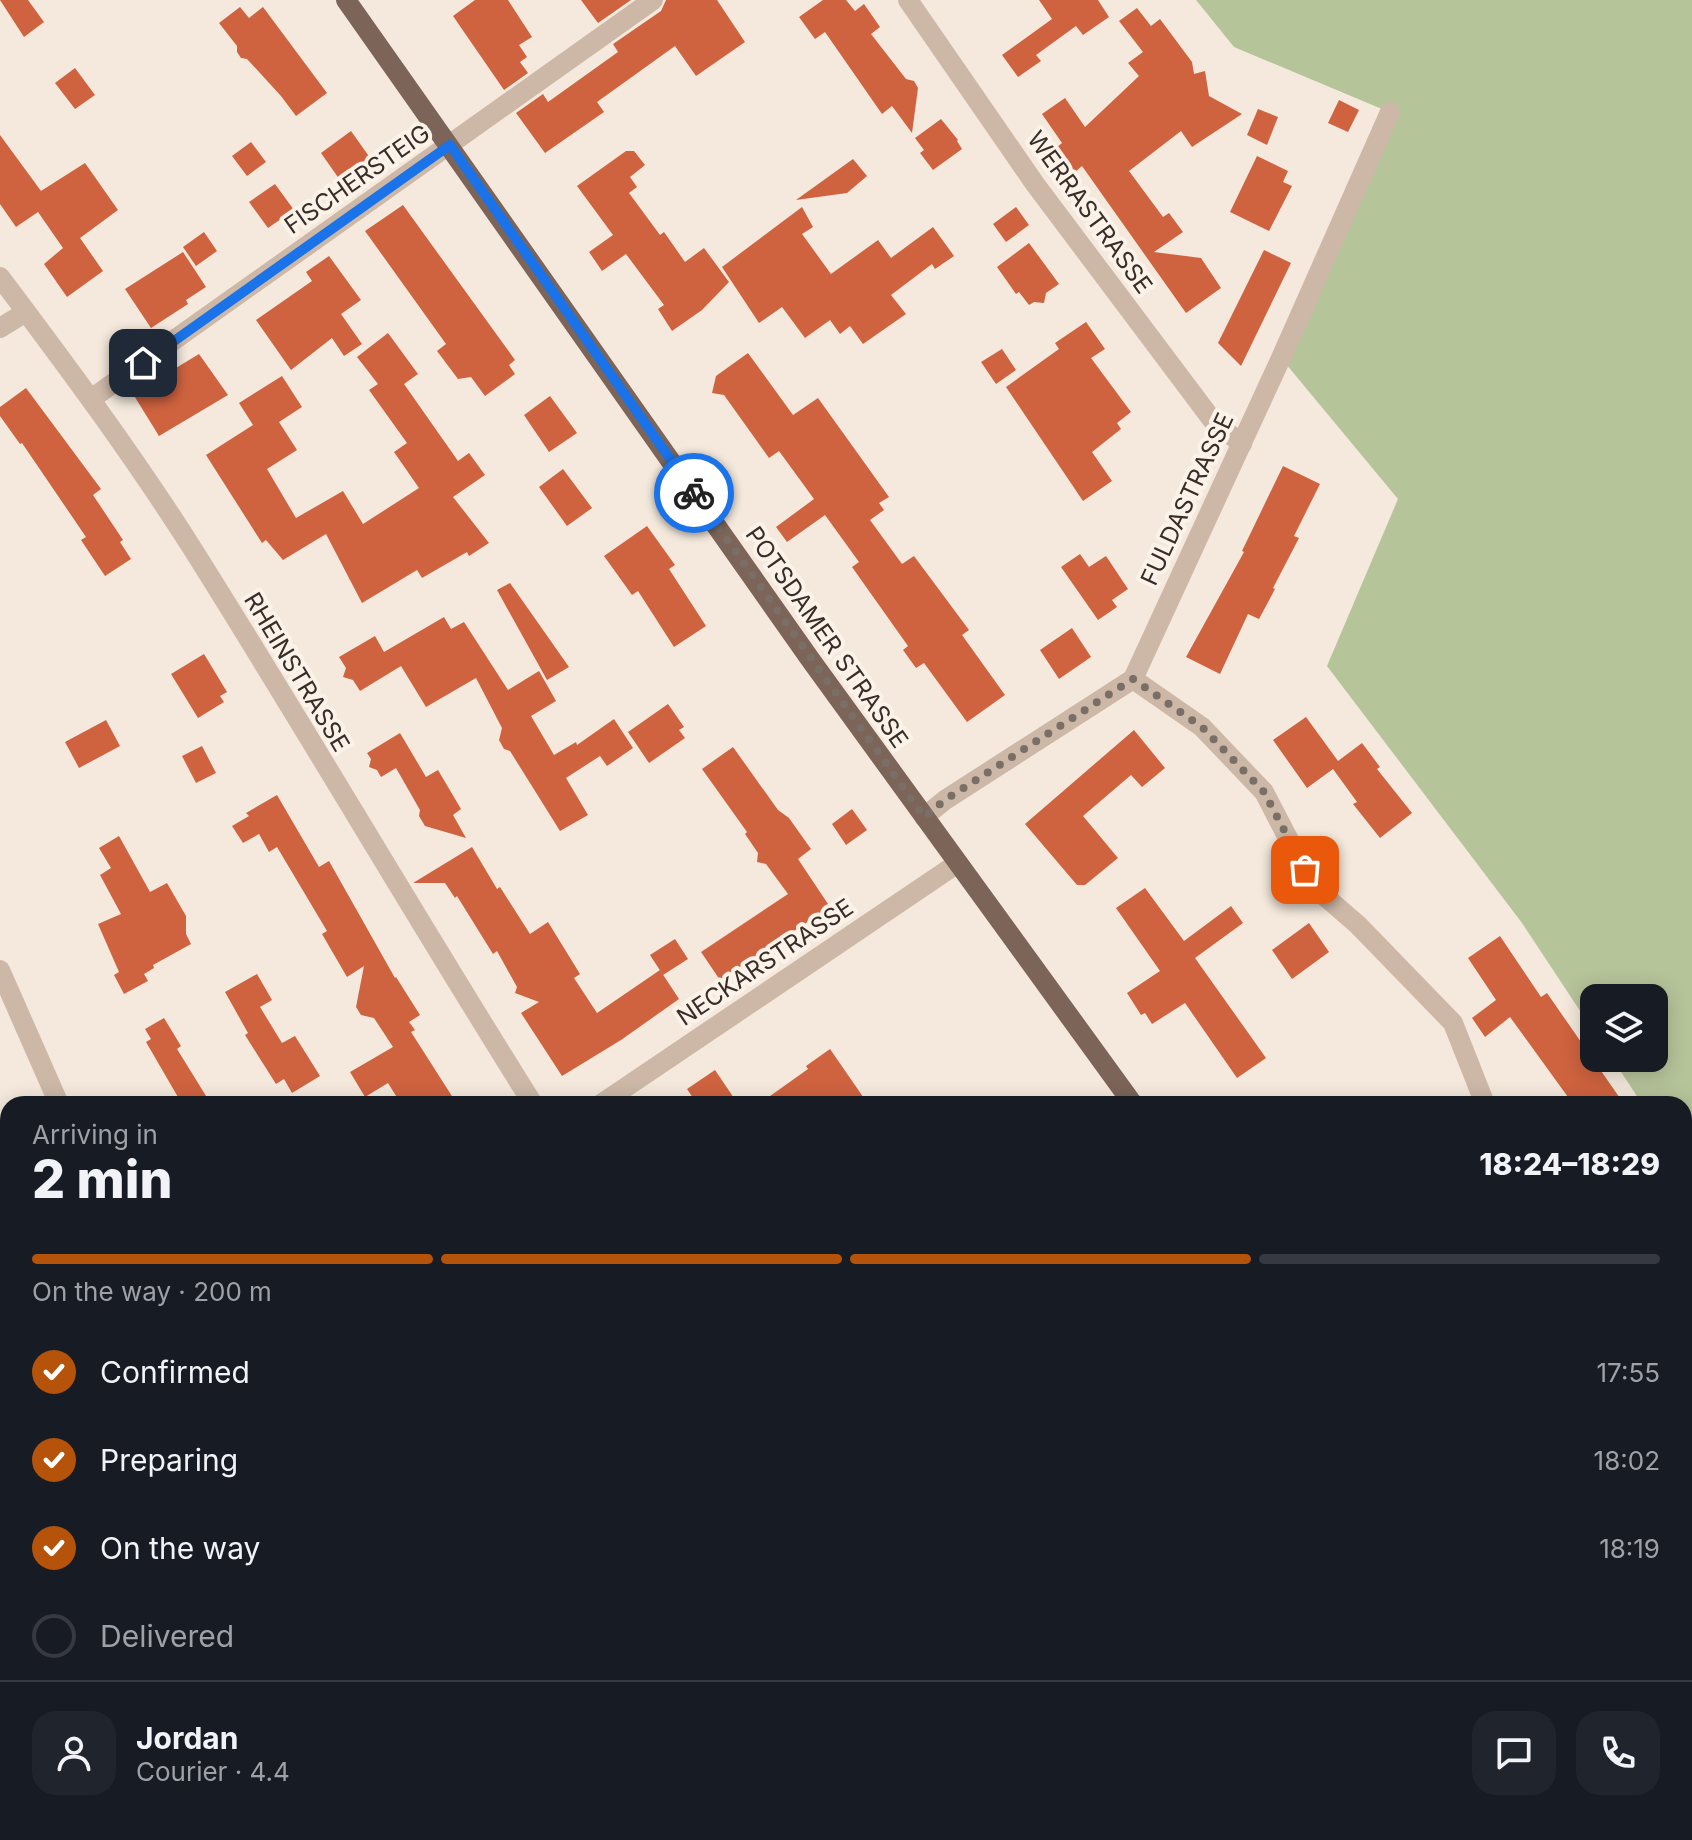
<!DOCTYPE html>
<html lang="en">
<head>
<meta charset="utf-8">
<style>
  body { margin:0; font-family:Inter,sans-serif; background:#20242c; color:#f1f3f6; height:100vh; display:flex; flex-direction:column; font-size:30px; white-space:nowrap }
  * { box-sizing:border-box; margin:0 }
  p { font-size:26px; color:#9ea1a6 }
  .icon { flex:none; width:44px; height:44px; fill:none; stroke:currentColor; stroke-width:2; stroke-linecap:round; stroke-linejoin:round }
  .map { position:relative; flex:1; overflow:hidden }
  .details { position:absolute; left:0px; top:1096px; width:1692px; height:744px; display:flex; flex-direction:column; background:#171b24; border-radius:24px 24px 0 0; box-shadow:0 4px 20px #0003 }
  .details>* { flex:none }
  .fabs { position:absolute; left:1580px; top:984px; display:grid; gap:16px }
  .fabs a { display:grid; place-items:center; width:88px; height:88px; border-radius:16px; background:#171b24; box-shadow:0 4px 20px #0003; font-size:40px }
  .pin { position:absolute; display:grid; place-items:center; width:68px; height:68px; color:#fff; margin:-34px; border-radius:16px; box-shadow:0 4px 12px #0006 }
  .courier { position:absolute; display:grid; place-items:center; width:80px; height:80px; margin:-40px; border:6px solid #1a73e8; border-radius:50%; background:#fff; color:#222; box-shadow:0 2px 10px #0007 }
  .headline em { font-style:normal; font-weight:800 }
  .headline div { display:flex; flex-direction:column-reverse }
  .headline { display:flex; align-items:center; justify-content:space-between; height:136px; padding:0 32px }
  h1 { font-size:52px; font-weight:800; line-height:60px }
  .bar { display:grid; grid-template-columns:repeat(4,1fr); gap:12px 8px; align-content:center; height:96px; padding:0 32px }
  .bar i { height:10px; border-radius:6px; background:#363941 }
  .bar .current { background:#b45309 }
  .bar p { grid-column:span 4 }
  .line { display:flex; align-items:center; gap:20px; padding:0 32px; border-top:2px solid #363941 }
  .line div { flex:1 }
  .round { display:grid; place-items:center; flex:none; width:84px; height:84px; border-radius:24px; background:#20242c }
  ol { padding:0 32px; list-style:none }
  li { display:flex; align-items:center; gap:24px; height:88px }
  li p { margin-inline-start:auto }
  li .icon { padding:8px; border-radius:50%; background:#b45309; color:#fff; stroke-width:4 }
  li:last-child { color:#9ea1a6 }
  li i { width:44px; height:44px; border:4px solid #363941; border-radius:50% }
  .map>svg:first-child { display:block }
  .green { fill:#b6c49a }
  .building { fill:#cf633f }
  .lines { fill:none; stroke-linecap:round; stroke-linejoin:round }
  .minor { stroke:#cdb8a7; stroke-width:20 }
  .major { stroke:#7c6458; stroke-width:20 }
  .done { stroke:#7a6f67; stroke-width:8; stroke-dasharray:0 14.4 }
  .route { stroke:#1a73e8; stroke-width:10 }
  .labels { text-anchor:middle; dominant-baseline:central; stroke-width:8; stroke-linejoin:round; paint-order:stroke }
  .street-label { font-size:24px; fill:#392d28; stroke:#fbf3e9 }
</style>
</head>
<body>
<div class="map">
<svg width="1692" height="1840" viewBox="0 0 1692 1840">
  <rect width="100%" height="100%" fill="#f4e9dc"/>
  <path class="green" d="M1196,0H1692V1180L1684,1168V1104H1642L1612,1058H1654V998H1594V1032L1522,923L1327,666L1398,499L1281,358L1389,112L1234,47Z"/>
  <g class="building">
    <path d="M0,0H28L44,22L24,37Z"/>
    <path d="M475,0H508L532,37L519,45L527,57L520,62L528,73L504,90L453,16Z"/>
    <path d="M581,0H631L598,23Z"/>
    <path d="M666,0H717L745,42L696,76L675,46L597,102L604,112L545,153L516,113L543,94L548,102L618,52L613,44L661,11Z"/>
    <path d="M823,0H846L855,11L864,4L880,27L871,34L906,79L914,81L918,88L912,133L892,106L882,114L825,32L815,39L799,17Z"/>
    <path d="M1039,0H1098L1109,17L1083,35L1076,26L1036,55L1041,61L1018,77L1002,55L1052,19Z"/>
    <path d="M240,7L249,18L263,7L327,93L296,116L281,96L247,59L241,58L237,52V46L219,23Z"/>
    <path d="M1137,8L1151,26L1160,19L1192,62L1194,74L1205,71L1209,96L1242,114L1192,147L1181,131L1129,171L1163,217L1169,213L1183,232L1154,252L1201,258L1221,288L1186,313L1082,166L1075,172L1056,148L1062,143L1042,114L1065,98L1085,127L1139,76L1128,63L1143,52L1119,21Z"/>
    <path d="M75,68L95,95L75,109L55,83Z"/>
    <path d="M1339,100L1359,110L1348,132L1328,123Z"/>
    <path d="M1258,109L1278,117L1267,145L1247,135Z"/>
    <path d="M941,119L958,140L957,141L962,149L933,170L920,153L924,150L915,138Z"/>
    <path d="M351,131L373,162L342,183L321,153Z"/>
    <path d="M0,135L41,191L85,163L118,210L80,238L103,271L67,297L44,264L63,248L38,212L16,227L0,204Z"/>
    <path d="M251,142L266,162L247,176L232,156Z"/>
    <path d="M626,151H634L645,165L630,177L637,187L629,193L660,235L664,232L685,262L704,248L729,282L702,310L672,331L658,309L664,305L626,254L602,271L589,252L613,235L577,186Z"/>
    <path d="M1257,156L1288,171L1283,182L1292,186L1269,231L1230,212Z"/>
    <path d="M853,159L867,176L847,193L796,200Z"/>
    <path d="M275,184L294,210L268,228L249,202Z"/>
    <path d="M403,205L515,360L509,365L515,374L485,396L471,377L458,379L437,351L446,344L365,231Z"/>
    <path d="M802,207L813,227L802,234L831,274L878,240L891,258L933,227L954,256L935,269L932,264L891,295L906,314L863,344L850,326L840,334L830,320L805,338L782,307L759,323L722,267Z"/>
    <path d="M1016,207L1029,225L1006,242L993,224Z"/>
    <path d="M204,232L217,251L196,266L183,247Z"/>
    <path d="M1029,243L1059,284L1046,293L1044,303L1034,302L1029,305L1019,292L1016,294L997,267Z"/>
    <path d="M1264,250L1291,263L1241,366L1218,343Z"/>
    <path d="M183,252L206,287L186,300L188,304L151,328L125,289Z"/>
    <path d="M329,256L361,300L341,314L362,344L344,356L332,338L291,370L256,320L312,281L306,272Z"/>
    <path d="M1086,322L1105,349L1091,358L1131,412L1117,423L1121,429L1092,452L1112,481L1083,501L1006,387L1059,349L1055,343Z"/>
    <path d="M388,333L418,374L404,384L458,461L469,453L485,475L453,497L489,543L469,556L467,552L422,578L417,570L362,603L326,534L283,560L266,540L262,543L206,455L253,425L239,403L282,376L302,407L279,422L297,450L267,469L296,518L343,491L363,524L419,488L394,452L407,443L369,390L378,384L357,357Z"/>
    <path d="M1002,349L1016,370L996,384L981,362Z"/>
    <path d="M748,353L793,415L818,398L889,497L879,503L884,510L870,520L902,564L914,556L969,630L962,635L1005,695L967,722L924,663L916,668L903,650L908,646L852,567L859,562L825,515L787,542L776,527L814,499L779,451L769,458L724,395L712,393L716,376Z"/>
    <path d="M199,354L228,395L159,436L133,394Z"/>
    <path d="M26,388L101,489L93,495L123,540L120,542L131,559L105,576L81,540L86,537L22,443L20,444L0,416V407Z"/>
    <path d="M550,396L577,433L549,452L524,415Z"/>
    <path d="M1283,466L1320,484L1294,536L1299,538L1273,588L1275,589L1259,619L1248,614L1220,674L1186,657L1244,552L1242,551Z"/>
    <path d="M563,469L592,508L567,526L539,487Z"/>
    <path d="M647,526L675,565L669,569L706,626L674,647L638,591L632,595L604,556Z"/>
    <path d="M1080,554L1089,567L1106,556L1128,589L1112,600L1117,607L1098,620L1061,567Z"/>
    <path d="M510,583L569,667L547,680L497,590Z"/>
    <path d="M444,617L451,629L464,622L508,690L539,671L556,701L531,716L554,755L576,742L577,745L614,719L633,748L607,766L600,756L566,778L588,815L560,831L510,751L504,749L499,740L502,728L476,678L426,707L401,666L360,691L353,680L343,677L346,668L339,657L375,636L384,652Z"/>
    <path d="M1072,628L1091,657L1059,679L1040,650Z"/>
    <path d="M204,654L227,692L220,696L224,702L198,718L171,674Z"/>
    <path d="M668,704L684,727L679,730L685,738L649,763L628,732Z"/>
    <path d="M1306,717L1338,761L1362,743L1380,767L1377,769L1412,813L1380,838L1353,804L1357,802L1333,769L1307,788L1273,740Z"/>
    <path d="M106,720L120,746L79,768L65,742Z"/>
    <path d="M1134,730L1165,768L1142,787L1131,775L1083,816L1118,858L1085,885H1077L1025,824Z"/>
    <path d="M400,733L426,777L438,770L461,809L453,815L466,838L425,826L419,816L420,810L396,768L381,777L377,770L369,767L371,759L367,753Z"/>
    <path d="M202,746L216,773L196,783L182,756Z"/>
    <path d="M733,747L778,810L789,818L811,849L798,859L830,907L720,980L701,952L788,894L766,864L757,862L758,853L745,834L747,832L702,769Z"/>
    <path d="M277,795L319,867L329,861L395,978L396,977L420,1015L409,1022L415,1030L411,1032L457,1104H401L388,1083L365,1097L350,1072L393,1047L374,1018L361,1015L356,1007L364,966L347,977L322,934L327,931L277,847L269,852L259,834L243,843L232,826L249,816L246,813Z"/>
    <path d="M852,809L867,830L846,845L832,824Z"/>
    <path d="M119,836L150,892L167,883L186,916V934L191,944L153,965L154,968L144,974L148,981L124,994L114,975L119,972L98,924L121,914L100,875L111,868L99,848Z"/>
    <path d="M472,847L497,889L500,887L530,934L548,922L580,974L574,978L597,1013L660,970L679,999L621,1040L562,1076L521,1013L539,1002L515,993L517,987L497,951L493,954L457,896L455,898L445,883H413Z"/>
    <path d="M1145,888L1184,941L1231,906L1243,923L1195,958L1266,1058L1237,1078L1185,1003L1152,1024L1145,1013L1141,1015L1127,993L1160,971L1116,908Z"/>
    <path d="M1309,923L1329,952L1292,979L1272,950Z"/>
    <path d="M1500,936L1541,997L1547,993L1624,1104H1573L1510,1017L1485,1037L1472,1018L1496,1000L1468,958Z"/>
    <path d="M675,939L688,959L663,975L650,955Z"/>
    <path d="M257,974L272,1000L260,1007L282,1043L295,1036L320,1076L292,1093L284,1079L276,1084L245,1035L248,1033L225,992Z"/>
    <path d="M164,1018L181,1046L177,1049L211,1104H182L146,1042L151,1039L145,1029Z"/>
    <path d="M830,1049L868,1104H759L808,1069L806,1066Z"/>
    <path d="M715,1070L738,1104H697L687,1089Z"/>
  </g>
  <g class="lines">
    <g class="minor">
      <path d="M908,0L1035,184L1213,421L1242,444"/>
      <path d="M0,277C67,366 133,455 192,548C308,732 417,920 533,1104"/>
      <path d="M0,328L26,312"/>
      <path d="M91,399L653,0"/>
      <path d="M1133,679L1202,727L1264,792L1313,886L1358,925L1453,1023L1485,1104"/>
      <path d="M924,817L945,800L1133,679L1281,358L1390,112"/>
      <path d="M0,970L59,1104"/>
      <path d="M601,1104L958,863"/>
      <path d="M0,1389L8,1400"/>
      <path d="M1684,1399L1692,1405"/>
      <path d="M0,1730L8,1714"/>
      <path d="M289,1832L306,1840"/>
      <path d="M743,1832L748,1840"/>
      <path d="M1016,1832L1021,1840"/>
      <path d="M691,1840L703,1832"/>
    </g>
    <g class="major">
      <path d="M346,0L810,659L1133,1104"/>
      <path d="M1648,1832L1654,1840"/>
    </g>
  </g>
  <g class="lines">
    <path class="done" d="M694,493L924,817L945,800L1133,679L1202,727L1264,792L1305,870"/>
    <path class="route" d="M143,363L450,145L694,493"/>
  </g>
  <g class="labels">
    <g class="street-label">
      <text transform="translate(357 179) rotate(-35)">FISCHERSTEIG</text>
      <text transform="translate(1090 212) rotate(54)">WERRASTRASSE</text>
      <text transform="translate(1187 499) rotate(-65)">FULDASTRASSE</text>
      <text transform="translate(827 637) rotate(55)">POTSDAMER STRASSE</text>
      <text transform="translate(297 672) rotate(59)">RHEINSTRASSE</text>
      <text transform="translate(765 962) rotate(-34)">NECKARSTRASSE</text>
    </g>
  </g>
</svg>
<div class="fabs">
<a><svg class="icon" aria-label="layers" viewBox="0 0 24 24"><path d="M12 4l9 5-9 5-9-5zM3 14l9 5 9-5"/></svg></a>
</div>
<div class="pin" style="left:1305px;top:870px;background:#ea580c"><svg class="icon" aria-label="bag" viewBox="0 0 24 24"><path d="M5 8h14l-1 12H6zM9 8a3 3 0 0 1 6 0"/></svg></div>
<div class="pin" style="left:143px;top:363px;background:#1f2937"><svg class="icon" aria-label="home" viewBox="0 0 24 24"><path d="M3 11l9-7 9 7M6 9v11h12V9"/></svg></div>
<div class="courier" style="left:694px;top:493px"><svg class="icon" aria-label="bike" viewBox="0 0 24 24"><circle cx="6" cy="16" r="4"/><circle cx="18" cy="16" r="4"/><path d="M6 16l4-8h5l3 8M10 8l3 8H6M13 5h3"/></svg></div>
<section class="details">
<div class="headline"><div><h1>2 min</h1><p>Arriving in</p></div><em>18:24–18:29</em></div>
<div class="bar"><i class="current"></i><i class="current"></i><i class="current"></i><i></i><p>On the way · 200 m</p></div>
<ol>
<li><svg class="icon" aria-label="check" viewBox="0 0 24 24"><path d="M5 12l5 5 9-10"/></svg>Confirmed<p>17:55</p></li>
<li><svg class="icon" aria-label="check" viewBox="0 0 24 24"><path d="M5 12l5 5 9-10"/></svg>Preparing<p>18:02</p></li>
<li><svg class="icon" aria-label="check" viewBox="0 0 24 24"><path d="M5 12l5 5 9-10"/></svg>On the way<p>18:19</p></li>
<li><i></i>Delivered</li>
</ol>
<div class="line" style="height:144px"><a class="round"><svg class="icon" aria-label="person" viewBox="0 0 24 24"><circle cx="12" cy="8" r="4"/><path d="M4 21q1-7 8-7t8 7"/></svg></a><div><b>Jordan</b><p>Courier · 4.4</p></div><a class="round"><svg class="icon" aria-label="chat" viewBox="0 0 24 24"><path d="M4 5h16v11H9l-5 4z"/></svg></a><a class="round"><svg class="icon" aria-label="phone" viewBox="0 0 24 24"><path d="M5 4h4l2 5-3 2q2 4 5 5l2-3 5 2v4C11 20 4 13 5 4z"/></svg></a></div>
</section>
</div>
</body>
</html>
